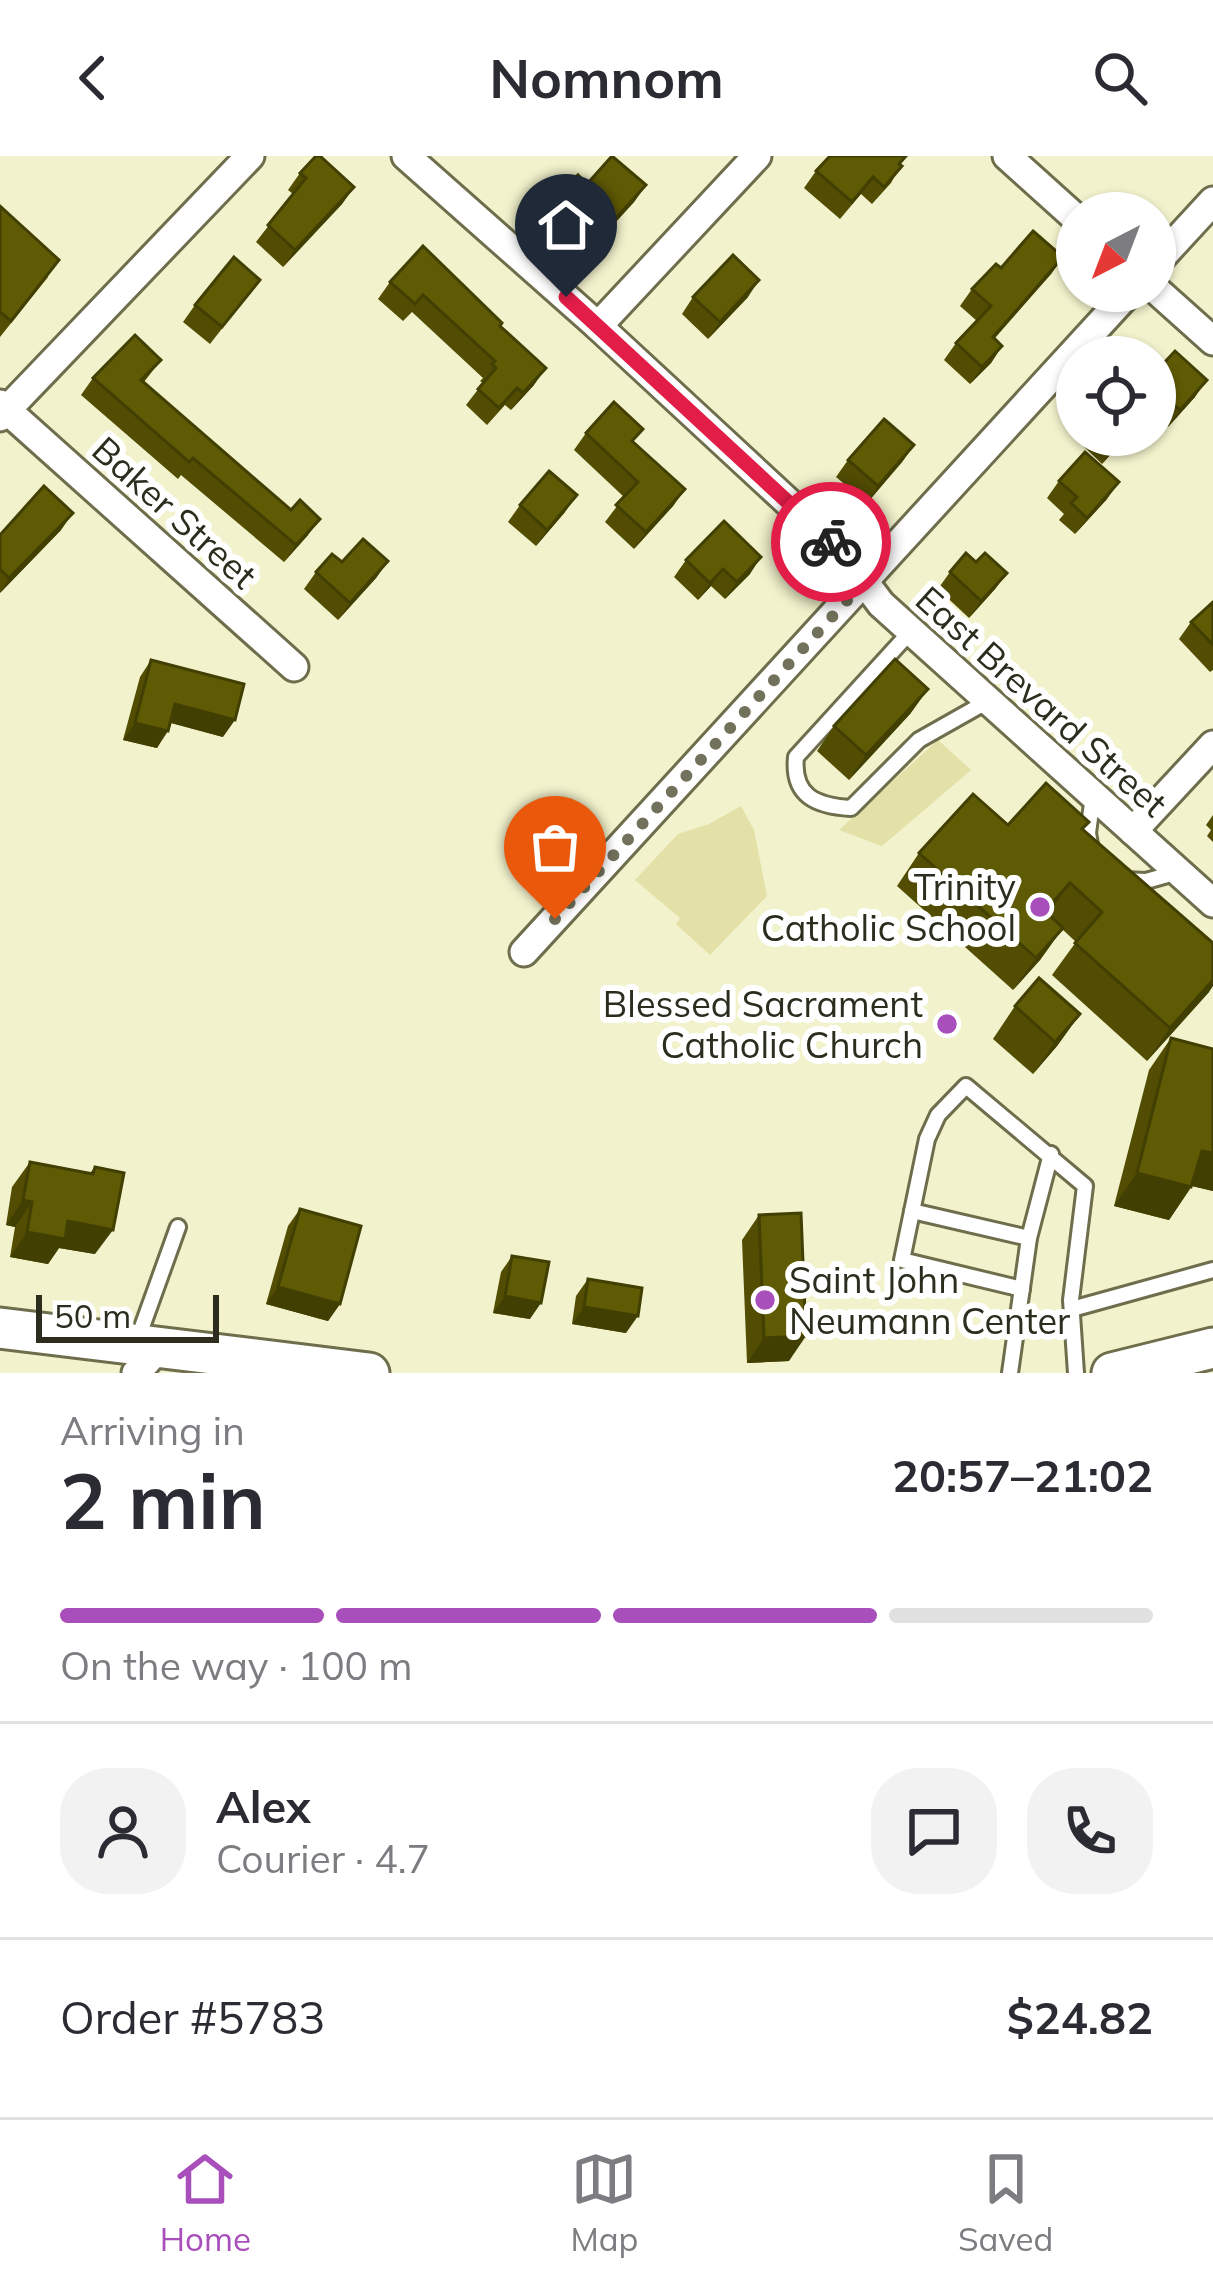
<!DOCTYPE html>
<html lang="en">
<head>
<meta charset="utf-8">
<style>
  body { margin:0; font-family:Mulish,sans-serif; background:#f2f2f3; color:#2b2b33; height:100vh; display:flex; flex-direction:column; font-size:45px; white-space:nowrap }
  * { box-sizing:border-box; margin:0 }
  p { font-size:39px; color:#7c7c81 }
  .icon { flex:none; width:66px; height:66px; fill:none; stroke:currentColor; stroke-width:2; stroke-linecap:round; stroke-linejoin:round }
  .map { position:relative; height:1217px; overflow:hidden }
  .details { display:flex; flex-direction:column; background:#fff; flex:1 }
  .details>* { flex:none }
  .needle { width:78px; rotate:222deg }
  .fabs { position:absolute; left:1056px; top:36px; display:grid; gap:24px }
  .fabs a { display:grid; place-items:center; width:120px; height:120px; border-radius:50%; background:#fff; box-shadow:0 3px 9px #0004; font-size:60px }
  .scale { position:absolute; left:36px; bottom:30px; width:183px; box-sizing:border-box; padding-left:12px; border:6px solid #2d2d1f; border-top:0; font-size:33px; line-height:42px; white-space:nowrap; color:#2d2d1f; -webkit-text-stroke:9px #fff; paint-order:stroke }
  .pin { position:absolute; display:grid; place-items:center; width:102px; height:102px; color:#fff; margin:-123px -51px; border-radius:50% 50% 50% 0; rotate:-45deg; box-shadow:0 0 12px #0007 }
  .pin .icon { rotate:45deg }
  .courier { position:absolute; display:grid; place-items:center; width:120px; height:120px; margin:-60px; border:9px solid #e11d48; border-radius:50%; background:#fff; color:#222; box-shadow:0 3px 15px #0007 }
  .headline em { font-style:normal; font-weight:700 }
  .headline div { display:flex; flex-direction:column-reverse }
  .headline { display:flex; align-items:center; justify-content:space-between; height:204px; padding:0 60px }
  h1 { font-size:78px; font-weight:700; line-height:90px }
  .bar { display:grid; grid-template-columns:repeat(4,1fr); gap:18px 12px; align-content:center; height:144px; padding:0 60px }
  .bar i { height:15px; border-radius:9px; background:#e1e1e2 }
  .bar .active { background:#a84fbb }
  .bar p { grid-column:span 4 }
  .line { display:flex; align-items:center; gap:30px; padding:0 60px; border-top:3px solid #e1e1e2 }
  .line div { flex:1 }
  .round { display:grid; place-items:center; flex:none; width:126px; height:126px; border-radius:48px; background:#f2f2f3 }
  header { display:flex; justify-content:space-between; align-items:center; height:156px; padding:0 60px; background:#fff; font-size:54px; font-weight:700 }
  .tab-bar { display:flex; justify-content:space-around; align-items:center; height:168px; border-top:3px solid #e1e1e2; background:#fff; font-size:33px; color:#7c7c81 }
  .tab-bar a { display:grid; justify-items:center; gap:6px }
  .tab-bar .active { color:#a84fbb }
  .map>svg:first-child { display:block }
  .green { fill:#e3e1a8 }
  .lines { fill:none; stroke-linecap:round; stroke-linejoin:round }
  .lane-casing { stroke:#6e6d4c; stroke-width:20 }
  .street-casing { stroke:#6e6d4c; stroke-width:33 }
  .secondary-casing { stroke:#6e6d4c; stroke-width:45 }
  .lane { stroke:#fff; stroke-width:14 }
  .street { stroke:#fff; stroke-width:27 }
  .secondary { stroke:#fff; stroke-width:39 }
  .wall { fill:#524d03 }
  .shaded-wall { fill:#423f03 }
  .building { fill:#5f5a04; stroke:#423f03; stroke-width:3 }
  .done { stroke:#72725c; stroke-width:12; stroke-dasharray:0 21.6 }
  .route { stroke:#e11d48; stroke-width:15 }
  .poi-dot { fill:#a84fbb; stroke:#fff; stroke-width:4.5 }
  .labels { text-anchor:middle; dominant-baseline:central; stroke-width:12; stroke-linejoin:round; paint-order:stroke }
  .street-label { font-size:36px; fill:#2d2d1f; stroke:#fff }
  .poi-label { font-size:36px; fill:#2d2d1f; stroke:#fff; text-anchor:end }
</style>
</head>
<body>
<header><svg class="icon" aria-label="back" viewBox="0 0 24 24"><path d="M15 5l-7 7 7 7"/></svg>Nomnom<svg class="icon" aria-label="search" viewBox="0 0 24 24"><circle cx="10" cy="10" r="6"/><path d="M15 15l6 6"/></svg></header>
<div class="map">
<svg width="1213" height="1217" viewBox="0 0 1213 1217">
  <rect width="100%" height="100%" fill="#f2f2cc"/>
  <g class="green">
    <path d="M938,584L971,614L882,690L839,674Z"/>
    <path d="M741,650L754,674L767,740L710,799L676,768L680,762L635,724L678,678L709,668Z"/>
  </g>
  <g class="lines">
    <defs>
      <g id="lane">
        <path d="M911,475L796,601C792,640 816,650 851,652L919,584L988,545"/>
        <path d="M1091,694L1088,677L1093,640"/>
        <path d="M1124,724L1146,725L1178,716"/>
        <path d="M912,1055L1029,1082"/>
        <path d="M1022,1133L902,1104L927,983L938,959L966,930L1085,1030L1071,1144L1076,1217"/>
        <path d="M1072,1153L1213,1114"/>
        <path d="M137,1185L178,1071"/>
        <path d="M1010,1217L1029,1082L1051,998"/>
      </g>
      <g id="street">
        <path d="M406,0L598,170L842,396L881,448L1213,747"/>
        <path d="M1007,0L1077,63"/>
        <path d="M1155,108L1213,45"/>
        <path d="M1155,133L1213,185"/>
        <path d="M598,170L757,0"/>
        <path d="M0,248L294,511"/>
        <path d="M0,261L250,0"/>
        <path d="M1133,675L1213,589"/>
        <path d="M524,796L1130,135"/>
        <path d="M136,1217L158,1193"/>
      </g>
      <g id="secondary">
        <path d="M0,1172L369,1217"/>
        <path d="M1112,1217L1213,1192"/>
      </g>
    </defs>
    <use href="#lane" class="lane-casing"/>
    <use href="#street" class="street-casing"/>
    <use href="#secondary" class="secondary-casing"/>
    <use href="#lane" class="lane"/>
    <use href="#street" class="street"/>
    <use href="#secondary" class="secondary"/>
  </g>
  <g class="wall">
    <path d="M901,9L891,27L872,48L861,38L840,63L804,32L816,15Z"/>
    <path d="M300,17L354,31L342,48L283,111L256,86L293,38L288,34Z"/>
    <path d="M587,28L646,29L634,46L603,80L588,67L570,86L553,70L556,65L547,57L559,40Z"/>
    <path d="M0,50L48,121L0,181Z"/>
    <path d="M1063,101L1051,118L994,182L1002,190L991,207L970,228L944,204L956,187L977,165L960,150L972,133L1001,112Z"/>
    <path d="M260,124L210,188L183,166L195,149Z"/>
    <path d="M390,126L500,170L534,229L511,254L505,249L487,269L466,249L483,227L480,225L483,222L412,156L403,165L378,143Z"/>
    <path d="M693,141H748L708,183L682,158Z"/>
    <path d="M1155,201L1195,241L1168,271L1155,259Z"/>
    <path d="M161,204L144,226L308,379L284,406L181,319L178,323L81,239L93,222Z"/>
    <path d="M586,277L634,286L685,333L673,350L634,393L605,366L624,341L574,294Z"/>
    <path d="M1080,279H1128L1102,308L1077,284Z"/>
    <path d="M914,289L902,306L867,347L836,321L848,304Z"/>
    <path d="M1059,325L1107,343L1075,378L1059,364L1064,358L1047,342Z"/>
    <path d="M520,349L565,356L536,390L508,366Z"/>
    <path d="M61,374L0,437V379Z"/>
    <path d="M686,404L750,418L725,443L711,430L698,444L674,421Z"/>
    <path d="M388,405L376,422L338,464L304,433L316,416L342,406Z"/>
    <path d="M976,406L1007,417L995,433L969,462L938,433L950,416Z"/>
    <path d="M1213,446V514L1210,516L1179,483L1191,466Z"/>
    <path d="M151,504L223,581L171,567L157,592L123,584L140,521Z"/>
    <path d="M928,533L910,558L849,624L817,595L834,570Z"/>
    <path d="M1213,659V686L1207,680L1211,674L1206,669Z"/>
    <path d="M1008,669L1083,674L1209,836L1147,905L1052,819L1076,786L1062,773L1040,804L1013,834L897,730L919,697Z"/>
    <path d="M1015,850L1080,858L1057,890L1033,918L993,883Z"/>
    <path d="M1171,882L1213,893V1035L1192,1030L1169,1064L1114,1050L1149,914Z"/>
    <path d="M30,1006L90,1017L95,1011V1098L59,1092L48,1108L10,1101L15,1071L6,1069L12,1031Z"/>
    <path d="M300,1053L340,1148L328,1165L266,1148L288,1070Z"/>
    <path d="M759,1059L789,1205L747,1207L742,1084Z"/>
    <path d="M512,1100L530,1163L493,1157L501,1116Z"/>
    <path d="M588,1123L626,1177L572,1168L576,1140Z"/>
  </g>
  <g class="shaded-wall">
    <path d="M646,29L634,46L603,80L615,63Z"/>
    <path d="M354,31L342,48L283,111L295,94Z"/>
    <path d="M600,50L588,67L570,86L582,69Z"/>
    <path d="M1063,101L1051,118L981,198L993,181Z"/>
    <path d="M759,124L748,141L708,183L720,166Z"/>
    <path d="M1002,190L991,207L970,228L982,211Z"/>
    <path d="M546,212L534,229L511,254L523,237Z"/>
    <path d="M1207,224L1195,241L1168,271L1180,254Z"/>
    <path d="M1125,279H1128L1102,308L1114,291Z"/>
    <path d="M914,289L902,306L867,347L878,330Z"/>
    <path d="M1119,326L1107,343L1075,378L1087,362Z"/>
    <path d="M685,333L673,350L634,393L646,376Z"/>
    <path d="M577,339L565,356L536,390L547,374Z"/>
    <path d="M73,357L61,374L0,437L9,422Z"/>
    <path d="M320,363L308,379L284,406L296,389Z"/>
    <path d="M761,401L750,418L725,443L737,426Z"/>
    <path d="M388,405L376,422L338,464L350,447Z"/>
    <path d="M723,413L711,430L698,444L710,427Z"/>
    <path d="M1007,417L995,433L969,462L981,445Z"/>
    <path d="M928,533L910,558L849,624L866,599Z"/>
    <path d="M175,548L235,564L223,581L164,565Z"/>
    <path d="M135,567L168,575L157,592L123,584Z"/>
    <path d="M1070,727L1047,760L1045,755Z"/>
    <path d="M1063,772L1040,804L1013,834L1036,802Z"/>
    <path d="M1213,824V830L1209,836L1147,905L1170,872Z"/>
    <path d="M1080,858L1057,890L1033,918L1055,886Z"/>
    <path d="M1202,995L1213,997V1035L1179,1027Z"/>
    <path d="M1137,1017L1191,1031L1169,1064L1114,1050Z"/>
    <path d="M23,1044L32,1046L15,1071L6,1069Z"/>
    <path d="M68,1065L113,1074L95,1098L59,1092L48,1108L10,1101L27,1076Z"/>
    <path d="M278,1131L340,1148L328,1165L266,1148Z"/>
    <path d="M505,1140L541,1147L530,1163L493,1157Z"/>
    <path d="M584,1151L638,1160L626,1177L572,1168Z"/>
    <path d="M806,1180L789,1205L747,1207L764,1182Z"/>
  </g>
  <g class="building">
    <path d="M316,0H320L354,31L295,94L268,69L306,22L300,17Z"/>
    <path d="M612,0L646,29L615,63L600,50L582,69L564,54L569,49L559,40L578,19L587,28Z"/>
    <path d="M830,0H906L899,8L902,10L884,31L873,21L852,46L816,15Z"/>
    <path d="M0,50L59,104L11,165L0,156Z"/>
    <path d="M1033,75L1063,101L993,181L1002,190L982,211L956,187L991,150L972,133L996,108L1001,112Z"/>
    <path d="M423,90L502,167L500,170L546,212L523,237L517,232L499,252L478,233L496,212L492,208L495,205L423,139L415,148L390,126Z"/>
    <path d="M733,99L759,124L720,166L693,141Z"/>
    <path d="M234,101L260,124L222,171L195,149Z"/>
    <path d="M135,179L161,204L141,224L291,354L300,344L320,363L296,389L193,302L189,306L93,222Z"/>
    <path d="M1149,195L1163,208L1175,195L1207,224L1180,254L1162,238L1155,246V201H1144Z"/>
    <path d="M614,246L643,273L632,285L685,333L646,376L616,349L638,326L586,277Z"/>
    <path d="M884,263L914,289L878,330L848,304Z"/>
    <path d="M1101,279H1125L1114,291Z"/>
    <path d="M1085,296L1119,326L1087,362L1071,347L1077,341L1059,325Z"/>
    <path d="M549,315L577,339L547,374L520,349Z"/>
    <path d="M44,330L73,357L9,422L0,413V379Z"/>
    <path d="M724,365L761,401L737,426L723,413L710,427L686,404Z"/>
    <path d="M363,383L388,405L350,447L316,416L332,398L342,406Z"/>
    <path d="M966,397L976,406L985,397L1007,417L981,445L950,416Z"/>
    <path d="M1213,446V489L1191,466Z"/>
    <path d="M895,503L928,533L866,599L834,570Z"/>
    <path d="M151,504L244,528L235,564L175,548L168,575L135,567Z"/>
    <path d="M1046,627L1089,666L1082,673L1213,787V824L1170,872L1075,787L1102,756L1070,727L1045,755L1063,772L1036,802L919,697L973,638L1008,669Z"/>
    <path d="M1039,822L1080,858L1055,886L1015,850Z"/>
    <path d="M1171,882L1213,893V997L1202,995L1191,1031L1137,1017Z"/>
    <path d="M30,1006L93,1018L95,1011L124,1017L113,1074L68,1065L65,1083L27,1076L32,1046L23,1044Z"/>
    <path d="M300,1053L361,1070L340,1148L278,1131Z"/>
    <path d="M801,1057L806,1180L764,1182L759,1059Z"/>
    <path d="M512,1100L549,1106L541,1147L505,1140Z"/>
    <path d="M588,1123L642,1132L638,1160L584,1151Z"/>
  </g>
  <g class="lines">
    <path class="done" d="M555,763L864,426L831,386"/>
    <path class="route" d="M566,141L831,386"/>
  </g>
  <g class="poi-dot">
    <circle cx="1040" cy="751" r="12"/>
    <circle cx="947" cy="868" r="12"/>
    <circle cx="765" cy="1144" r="12"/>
  </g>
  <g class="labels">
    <g class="street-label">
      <text transform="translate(175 356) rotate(42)">Baker Street</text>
      <text transform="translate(1042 545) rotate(42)">East Brevard Street</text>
    </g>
    <g class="poi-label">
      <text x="1016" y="730">Trinity<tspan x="1016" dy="41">Catholic School</tspan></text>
      <text x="923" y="847">Blessed Sacrament<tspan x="923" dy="41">Catholic Church</tspan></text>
      <text x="789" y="1123" text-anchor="start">Saint John<tspan x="789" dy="41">Neumann Center</tspan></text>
    </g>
  </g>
</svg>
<div class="fabs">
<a><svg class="needle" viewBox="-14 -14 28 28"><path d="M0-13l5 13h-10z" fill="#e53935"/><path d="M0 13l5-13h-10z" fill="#7c7c81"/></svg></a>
<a><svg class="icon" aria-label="locate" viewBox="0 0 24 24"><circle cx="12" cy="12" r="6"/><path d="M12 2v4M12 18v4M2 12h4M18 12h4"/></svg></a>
</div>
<div class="scale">50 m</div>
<div class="pin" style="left:555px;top:763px;background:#ea580c"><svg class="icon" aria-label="bag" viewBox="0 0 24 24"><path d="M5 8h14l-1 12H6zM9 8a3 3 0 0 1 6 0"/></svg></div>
<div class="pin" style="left:566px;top:141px;background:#1f2937"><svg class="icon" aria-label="home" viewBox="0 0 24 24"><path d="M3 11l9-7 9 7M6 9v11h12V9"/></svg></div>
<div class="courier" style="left:831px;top:386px"><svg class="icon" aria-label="bike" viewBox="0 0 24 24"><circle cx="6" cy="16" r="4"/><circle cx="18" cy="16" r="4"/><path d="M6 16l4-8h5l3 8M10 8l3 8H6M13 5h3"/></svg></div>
</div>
<section class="details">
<div class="headline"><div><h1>2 min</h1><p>Arriving in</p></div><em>20:57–21:02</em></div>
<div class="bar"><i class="active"></i><i class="active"></i><i class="active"></i><i></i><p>On the way · 100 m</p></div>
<div class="line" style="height:216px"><a class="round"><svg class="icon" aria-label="person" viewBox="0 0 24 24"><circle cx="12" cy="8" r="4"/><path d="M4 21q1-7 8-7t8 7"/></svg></a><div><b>Alex</b><p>Courier · 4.7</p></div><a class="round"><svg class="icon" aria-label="chat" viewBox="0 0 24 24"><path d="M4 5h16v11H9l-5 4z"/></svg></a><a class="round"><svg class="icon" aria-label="phone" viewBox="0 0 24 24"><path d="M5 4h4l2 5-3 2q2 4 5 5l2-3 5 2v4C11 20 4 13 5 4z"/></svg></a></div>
<div class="line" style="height:156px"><div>Order #5783</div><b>$24.82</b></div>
</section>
<nav class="tab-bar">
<a class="active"><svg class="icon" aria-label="home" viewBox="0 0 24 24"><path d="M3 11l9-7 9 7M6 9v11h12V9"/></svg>Home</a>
<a><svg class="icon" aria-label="map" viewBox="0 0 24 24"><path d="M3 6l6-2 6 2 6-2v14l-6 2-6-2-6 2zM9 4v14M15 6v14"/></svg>Map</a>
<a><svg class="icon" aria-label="saved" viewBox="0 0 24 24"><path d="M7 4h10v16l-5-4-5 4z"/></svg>Saved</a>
</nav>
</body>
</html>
